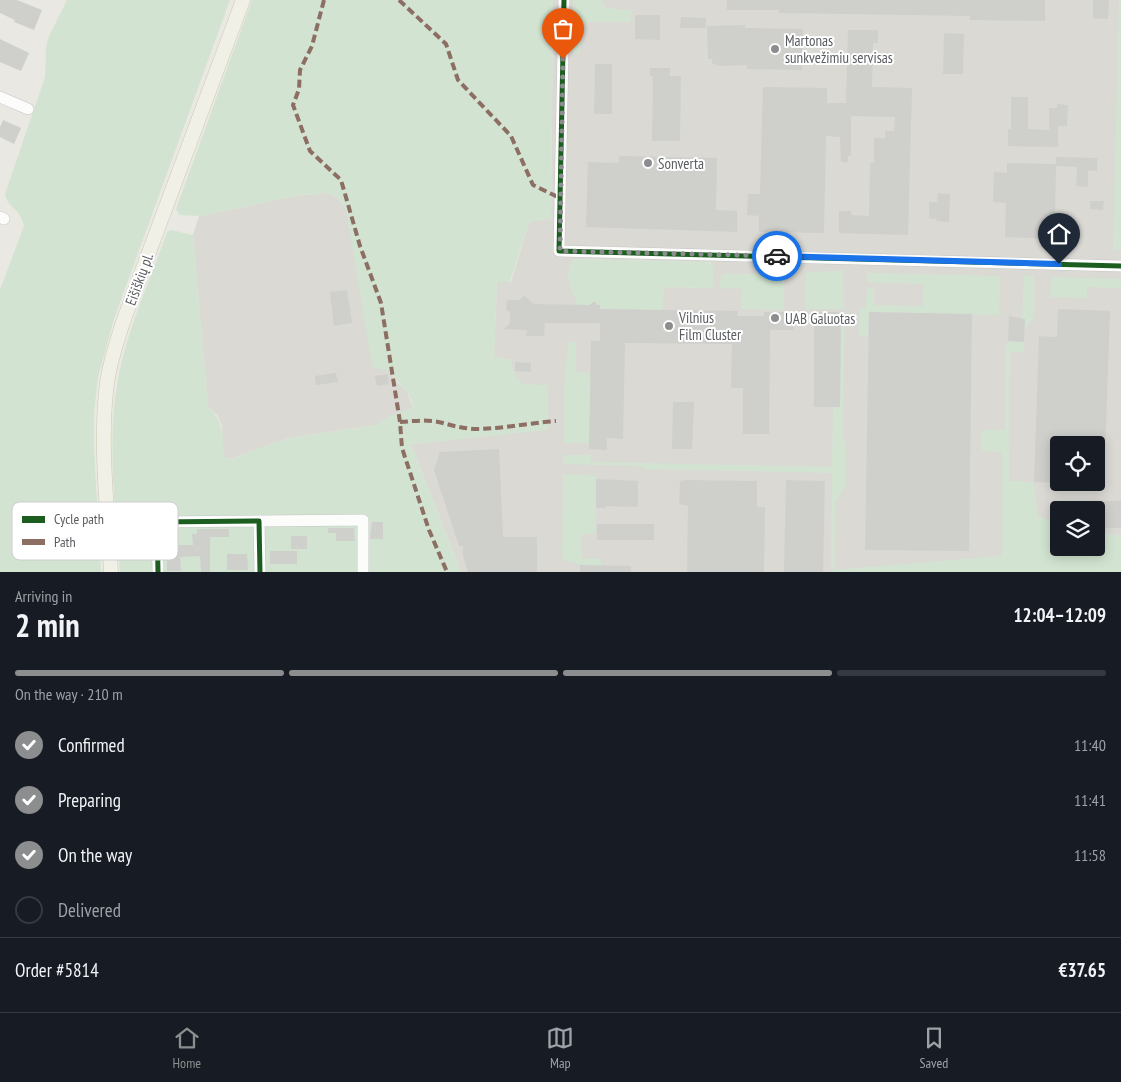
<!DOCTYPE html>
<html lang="en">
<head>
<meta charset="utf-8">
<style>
  body { margin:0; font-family:"PT Sans Narrow",sans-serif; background:#20242c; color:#f1f3f6; height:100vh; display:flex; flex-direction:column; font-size:19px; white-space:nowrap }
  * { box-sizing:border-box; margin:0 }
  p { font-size:16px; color:#9ea1a6 }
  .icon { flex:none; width:28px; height:28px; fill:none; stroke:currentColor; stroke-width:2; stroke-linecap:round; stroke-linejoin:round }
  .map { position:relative; height:572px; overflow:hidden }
  .sheet { display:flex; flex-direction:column; background:#171b24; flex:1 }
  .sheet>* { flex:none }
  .buttons { position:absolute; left:1050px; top:436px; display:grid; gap:10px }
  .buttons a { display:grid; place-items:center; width:55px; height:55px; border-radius:5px; background:#171b24; box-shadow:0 2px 12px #0003; font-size:25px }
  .pin { position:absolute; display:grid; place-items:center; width:42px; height:42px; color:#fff; margin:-51px -21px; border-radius:50% 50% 50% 0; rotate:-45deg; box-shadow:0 0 5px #0007 }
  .pin .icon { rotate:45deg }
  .courier { position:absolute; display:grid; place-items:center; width:50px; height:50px; margin:-25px; border:4px solid #1a73e8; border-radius:50%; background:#fff; color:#222; box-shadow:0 1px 6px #0007 }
  .headline em { font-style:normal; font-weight:800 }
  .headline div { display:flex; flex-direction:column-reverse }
  .headline { display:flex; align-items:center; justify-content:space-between; height:85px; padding:0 15px }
  h1 { font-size:32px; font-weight:800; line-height:38px }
  .bar { display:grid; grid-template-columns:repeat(4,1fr); gap:8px 5px; align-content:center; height:60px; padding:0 15px }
  .bar i { height:6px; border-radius:4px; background:#363941 }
  .bar .on { background:#8b8d8e }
  .bar p { grid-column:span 4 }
  .line { display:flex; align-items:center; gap:12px; padding:0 15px; border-top:1px solid #363941 }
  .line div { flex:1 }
  ol { padding:0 15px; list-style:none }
  li { display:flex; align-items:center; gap:15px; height:55px }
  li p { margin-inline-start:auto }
  li .icon { padding:5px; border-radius:50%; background:#8b8d8e; color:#fff; stroke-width:4 }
  li:last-child { color:#9ea1a6 }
  li i { width:28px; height:28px; border:2px solid #363941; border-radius:50% }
  .menu { display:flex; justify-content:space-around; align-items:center; height:70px; border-top:1px solid #363941; background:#171b24; font-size:14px; color:#9ea1a6 }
  .menu a { display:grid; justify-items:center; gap:2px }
  .menu .on { color:#8b8d8e }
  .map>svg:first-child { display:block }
  .industrial { fill:#dad9d4; fill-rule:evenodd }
  .green { fill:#d2e4d1 }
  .building { fill:#cfcfcc }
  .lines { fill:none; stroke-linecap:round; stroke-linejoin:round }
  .minor-casing { stroke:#c5c5c5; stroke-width:12 }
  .major-casing { stroke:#cec9b3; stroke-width:15 }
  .minor { stroke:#fcfcfb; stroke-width:11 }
  .major { stroke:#f0f0e6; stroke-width:14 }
  .quiet { stroke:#8d6e63; stroke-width:4; stroke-dasharray:8 4; stroke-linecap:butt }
  .cycleway-casing { stroke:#fff; stroke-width:8 }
  .cycleway { stroke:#1b5e20; stroke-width:5 }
  .done { stroke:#8b8d8e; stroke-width:5; stroke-dasharray:0 9 }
  .route { stroke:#1a73e8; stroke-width:6 }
  .poi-dot { fill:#8b8d8e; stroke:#fff; stroke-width:2 }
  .labels { text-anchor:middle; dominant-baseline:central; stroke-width:4; stroke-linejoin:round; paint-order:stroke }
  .poi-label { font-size:15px; fill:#595c60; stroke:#fff; text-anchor:start }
  .street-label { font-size:15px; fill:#595c60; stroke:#fff }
  .key { fill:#fff; stroke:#cdcecf; stroke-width:1 }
  .key-label { font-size:14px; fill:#595c60 }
</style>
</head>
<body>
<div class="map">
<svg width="1121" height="572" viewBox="0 0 1121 572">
  <rect width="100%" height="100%" fill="#e9e8e3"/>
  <g class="industrial">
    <path d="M553,0H1121V537L1096,531V510H1059V522L1038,517L1004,560L872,572H461L411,444L548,429L512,369L511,360L494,357L497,282H511L529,222L551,218ZM577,259L708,262L711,263L710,288L663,287V309L600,308V305L573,260ZM1059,445H1096V482H1059Z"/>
    <path d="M327,193L337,197L346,209L389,371L397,382L406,390L413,408L390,416L377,425L288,438L231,459L223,457L222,426L217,415L208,407L193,235L199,216L295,196Z"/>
  </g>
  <g class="green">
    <path d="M67,0H230L114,319L98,377L94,413V449L101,572H0V290L24,226C20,207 8,209 5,194L45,77L46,47L49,36Z"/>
    <path d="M252,0H553L551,218L529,222L510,282H497L494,357L512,360V369L522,384L548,385V430L411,444L461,572H120C116,512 107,444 117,385C125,335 150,280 167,232L171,230L193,235L208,407C225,422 222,435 224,457L231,459L288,438L377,425L389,416L413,408C411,392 398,383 389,371L372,367L346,209L337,197L327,193L295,196L199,216L179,215L176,209Z"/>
    <path d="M573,0H603V4L607,8L632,11L631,22H583L581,27L580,53L574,54L573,50Z"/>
    <path d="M1119,0H1121V251H1113Z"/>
    <path d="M577,259L708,262L713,266V285L710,288L664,287L663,310L600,309V305H578C571,291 565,277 570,262Z"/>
    <path d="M843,271L844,309H806V272Z"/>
    <path d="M867,273L1000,276L999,315L869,312L868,336H859L860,308H866L867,288H874V305L923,306V284L867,282Z"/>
    <path d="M721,274H784V310L742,309V289L720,288Z"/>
    <path d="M1024,276H1034V317L1025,329V319H1022Z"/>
    <path d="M1051,277L1121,279V288L1087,287V298L1050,297Z"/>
    <path d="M845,311L842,437L846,445L845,487L835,502L834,570L1002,556V452L982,451V430H1005V350L1008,341L1024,342V352H1010L1009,481L1034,482L1038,517L1059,522V548H1096V531L1121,537V572H831L832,473L643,469L642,466L563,464L564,455H591V462L832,467L833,407L840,406L841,312Z"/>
    <path d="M568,342H576V372L591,373L589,443H564V387Z"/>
    <path d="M563,474L597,476L595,534H582V558L601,559V572L595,565C584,565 572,565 562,558Z"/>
  </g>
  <g class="building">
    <path d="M0,0H17L42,10L34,30L14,22L15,20L0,13Z"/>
    <path d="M727,0H1045V21L970,20V16L779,13V10H727Z"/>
    <path d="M1093,0H1109L1108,19L1093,18Z"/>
    <path d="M635,15H660V40L635,39Z"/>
    <path d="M681,17L706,18V28H680Z"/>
    <path d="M745,25V28L803,29L802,70L747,69V65L720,66L712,63V59H708L707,26Z"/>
    <path d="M848,30H878V43H873L872,87L912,88L908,235L839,233V211H851V215L869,216L870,163H874V138H885V131H894L895,117L851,116V156H848V162H841L840,137L826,136L824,233L759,232V216L747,215L748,194H760L763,87L827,88V103H846Z"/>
    <path d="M944,33L964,34L963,74H943Z"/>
    <path d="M0,39L29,53L21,71L0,62Z"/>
    <path d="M595,64H612V114H594Z"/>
    <path d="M650,68H670V76H681L680,141H652L653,76H650Z"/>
    <path d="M1011,97H1028V129L1049,130V108H1057V104L1068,105L1067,126H1058V147L1008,146V129H1011Z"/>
    <path d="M3,120L21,128L14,144L0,137V127Z"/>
    <path d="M619,156L717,158L716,210L737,211V232L586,227L588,162L619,163Z"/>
    <path d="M1056,157L1097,158V171L1088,170V187L1076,186L1077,167L1056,166L1055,217L1068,218V226H1058V230H1055L1054,239L1005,237L1006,203L993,202L994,172L1007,173V163L1056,164Z"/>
    <path d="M938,193L950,194L949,222L936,221L937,219L929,218V202H937Z"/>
    <path d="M1090,201H1104L1103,210L1090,209Z"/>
    <path d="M347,290L352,323L334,326L330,292Z"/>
    <path d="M524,295L533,304L589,305L595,301L597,305H600V309L738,311L737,316H764V312H793V330H770L769,434H743V388H731L732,344L625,343L623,439L607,438V450L589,449L591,341H600V323H545L544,336H526L527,330L504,329L510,323V312L506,310L507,300H520Z"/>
    <path d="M1058,309L1110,311L1104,484H1096V445H1059V483L1034,482L1039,336L1057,337Z"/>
    <path d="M814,312H841L840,407H814Z"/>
    <path d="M869,312L972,314L969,551L865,550Z"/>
    <path d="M1009,316L1025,319L1024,342L1008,341Z"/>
    <path d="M515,362L531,363V372L515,371Z"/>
    <path d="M336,373L338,382L316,385L315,376Z"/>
    <path d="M388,374L389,384L377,386L375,376Z"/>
    <path d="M673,402H694L692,449H672Z"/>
    <path d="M499,449L503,537H537V572H468L463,556V546H459L434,470L440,452Z"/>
    <path d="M596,479L638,481V507L606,506V508H596Z"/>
    <path d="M685,480L757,481V507H765L764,572H687L688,506L679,504L680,481Z"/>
    <path d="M786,480L825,481L823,572H784Z"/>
    <rect x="1097" y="501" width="24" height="27"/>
    <path d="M372,522H383V539H370Z"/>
    <rect x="597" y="524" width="57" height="16"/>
    <path d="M328,528H354L355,541H336V533H328Z"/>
    <path d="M197,529H229V537H210V572H201L200,556L180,557L181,571H167V554H176V545H193L192,534H197Z"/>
    <rect x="291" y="536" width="16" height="13"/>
    <rect x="270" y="551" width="27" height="13"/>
    <path d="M227,554H247L248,570H227Z"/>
    <path d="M580,565L631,566V572H580Z"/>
  </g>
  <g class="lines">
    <defs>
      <g id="minor">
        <path d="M564,0L559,251L1121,266"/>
        <path d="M0,97L28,109"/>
        <path d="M0,217L4,219"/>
        <path d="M259,521L363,520V572"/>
        <path d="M158,572L157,522L259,521L260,572"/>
      </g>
      <path id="major" d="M111,572C108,515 100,449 106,392C108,368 116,345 123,322L243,0"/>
    </defs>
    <use href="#minor" class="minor-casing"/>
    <use href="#major" class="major-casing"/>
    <use href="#minor" class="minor"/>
    <use href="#major" class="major"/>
    <g class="quiet">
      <path d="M324,0L312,46L300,70L299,89L293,105L310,151L341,180L360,246L381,303L400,422L402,448L429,530L447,572"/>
      <path d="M399,0L446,44L458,80L511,136L533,185L560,198"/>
      <path d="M400,422C414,421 429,419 443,423C453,426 463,428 474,429C502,429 528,423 556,421"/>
    </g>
    <defs>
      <g id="cycleway">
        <path d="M564,0L559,251L1121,266"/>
        <path d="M158,572L157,522L259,521L260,572"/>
      </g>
    </defs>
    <use href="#cycleway" class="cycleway-casing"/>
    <use href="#cycleway" class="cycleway"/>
  </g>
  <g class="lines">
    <path class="done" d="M563,59L560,251L777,256"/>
    <path class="route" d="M777,256L1059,264"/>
  </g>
  <g class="poi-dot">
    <circle cx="775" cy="49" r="5"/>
    <circle cx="648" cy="163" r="5"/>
    <circle cx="775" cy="318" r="5"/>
    <circle cx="669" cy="326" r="5"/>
  </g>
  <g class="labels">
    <g class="poi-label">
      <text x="785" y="40">Martonas<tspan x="785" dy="17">sunkvežimiu servisas</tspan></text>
      <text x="658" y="163">Sonverta</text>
      <text x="679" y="317">Vilnius<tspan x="679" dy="17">Film Cluster</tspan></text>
      <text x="785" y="318">UAB Galuotas</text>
    </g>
    <g class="street-label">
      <text transform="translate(139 279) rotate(-70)">Eišiškių pl.</text>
    </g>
  </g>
  <rect x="12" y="502" width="166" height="58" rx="8" class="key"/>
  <rect x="22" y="516" width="23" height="7" fill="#1b5e20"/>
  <rect x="22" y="539" width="23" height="6" fill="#8d6e63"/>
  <g class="key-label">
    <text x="54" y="524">Cycle path</text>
    <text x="54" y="547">Path</text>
  </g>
</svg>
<div class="buttons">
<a><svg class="icon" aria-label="locate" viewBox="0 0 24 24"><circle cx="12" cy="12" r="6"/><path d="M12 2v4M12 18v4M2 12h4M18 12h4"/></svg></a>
<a><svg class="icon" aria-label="layers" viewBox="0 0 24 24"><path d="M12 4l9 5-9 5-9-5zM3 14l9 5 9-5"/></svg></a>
</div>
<div class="pin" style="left:563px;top:59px;background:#ea580c"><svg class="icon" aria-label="bag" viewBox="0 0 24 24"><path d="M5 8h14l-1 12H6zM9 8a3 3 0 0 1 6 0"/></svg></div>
<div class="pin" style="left:1059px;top:264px;background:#1f2937"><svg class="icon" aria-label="home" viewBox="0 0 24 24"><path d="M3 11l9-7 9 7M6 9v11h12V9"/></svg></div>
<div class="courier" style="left:777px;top:256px"><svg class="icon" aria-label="car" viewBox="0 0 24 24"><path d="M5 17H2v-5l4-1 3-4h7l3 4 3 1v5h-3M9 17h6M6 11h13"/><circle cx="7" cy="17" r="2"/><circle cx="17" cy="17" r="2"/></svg></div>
</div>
<section class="sheet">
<div class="headline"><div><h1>2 min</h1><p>Arriving in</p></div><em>12:04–12:09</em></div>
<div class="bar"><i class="on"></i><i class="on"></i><i class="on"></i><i></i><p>On the way · 210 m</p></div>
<ol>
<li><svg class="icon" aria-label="check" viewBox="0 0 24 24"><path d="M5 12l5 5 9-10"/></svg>Confirmed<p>11:40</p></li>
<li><svg class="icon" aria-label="check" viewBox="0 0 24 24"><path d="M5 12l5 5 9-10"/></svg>Preparing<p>11:41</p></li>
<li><svg class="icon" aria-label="check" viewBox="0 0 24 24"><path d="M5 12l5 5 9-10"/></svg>On the way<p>11:58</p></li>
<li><i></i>Delivered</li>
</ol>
<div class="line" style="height:65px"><div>Order #5814</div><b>€37.65</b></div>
</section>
<nav class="menu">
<a class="on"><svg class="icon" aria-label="home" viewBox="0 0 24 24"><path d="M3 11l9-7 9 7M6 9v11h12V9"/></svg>Home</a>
<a><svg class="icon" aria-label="map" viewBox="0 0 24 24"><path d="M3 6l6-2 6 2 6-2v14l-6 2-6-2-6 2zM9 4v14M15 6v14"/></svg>Map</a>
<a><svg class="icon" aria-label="saved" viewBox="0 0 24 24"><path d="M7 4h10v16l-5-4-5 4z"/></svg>Saved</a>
</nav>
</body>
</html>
